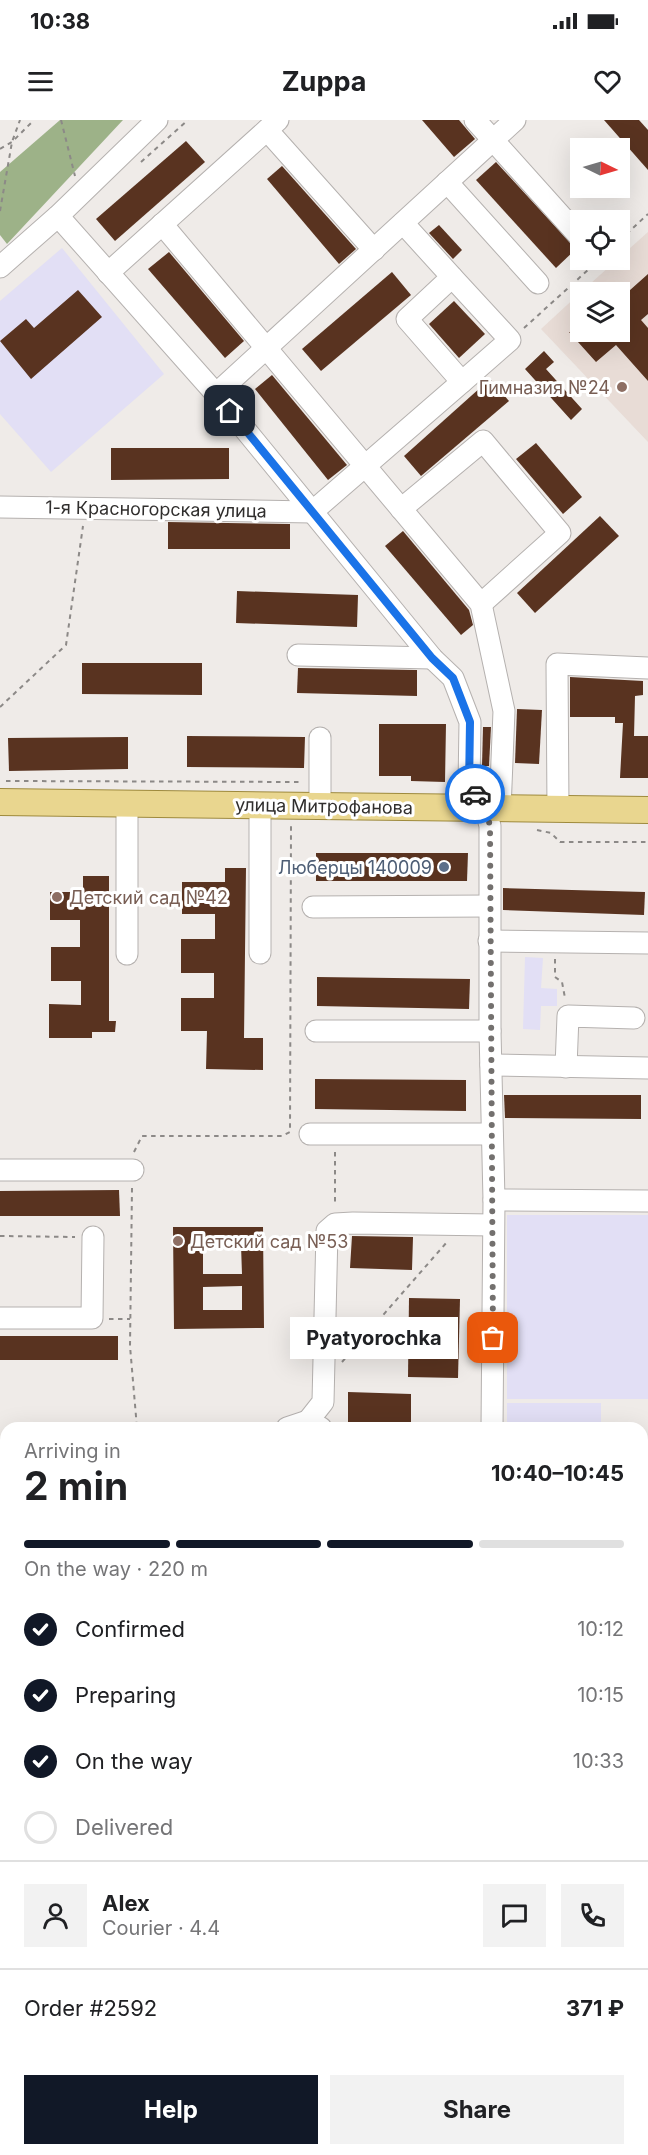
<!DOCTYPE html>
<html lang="en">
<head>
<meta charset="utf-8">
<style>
  body { margin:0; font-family:Inter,sans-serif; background:#f2f2f2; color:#202124; height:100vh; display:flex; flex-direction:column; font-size:22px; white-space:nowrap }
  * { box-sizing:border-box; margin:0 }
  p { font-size:20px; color:#757577 }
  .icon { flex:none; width:33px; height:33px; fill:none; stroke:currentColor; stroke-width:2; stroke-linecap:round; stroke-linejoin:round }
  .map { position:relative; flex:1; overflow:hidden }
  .sheet { position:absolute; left:0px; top:1302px; width:648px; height:734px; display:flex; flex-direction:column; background:#fff; border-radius:18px 18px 0 0; box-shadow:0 6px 24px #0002 }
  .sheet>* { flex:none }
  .needle { width:39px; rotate:95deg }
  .fabs { position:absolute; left:570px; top:18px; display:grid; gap:12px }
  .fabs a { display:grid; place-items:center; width:60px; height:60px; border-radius:0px; background:#fff; box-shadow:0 6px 24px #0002; font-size:30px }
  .pin { position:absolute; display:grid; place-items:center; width:51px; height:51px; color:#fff; margin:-26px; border-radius:12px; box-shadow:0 3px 9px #0006 }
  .courier { position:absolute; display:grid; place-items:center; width:60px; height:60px; margin:-30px; border:4px solid #1a73e8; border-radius:50%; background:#fff; color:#222; box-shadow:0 2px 8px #0007 }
  .bubble { position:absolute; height:42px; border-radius:0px; background:#fff; box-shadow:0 6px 24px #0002; font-size:20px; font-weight:700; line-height:42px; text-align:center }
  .head em { font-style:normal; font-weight:700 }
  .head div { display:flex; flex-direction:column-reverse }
  .head { display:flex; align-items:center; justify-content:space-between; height:102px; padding:0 24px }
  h1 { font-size:39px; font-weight:700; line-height:45px }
  .bar { display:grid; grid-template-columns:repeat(4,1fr); gap:9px 6px; align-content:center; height:72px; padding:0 24px }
  .bar i { height:8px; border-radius:4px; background:#e0e0e0 }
  .bar .active { background:#111827 }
  .bar p { grid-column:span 4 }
  .line { display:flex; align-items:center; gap:15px; padding:0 24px; border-top:2px solid #e0e0e0 }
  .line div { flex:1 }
  .round { display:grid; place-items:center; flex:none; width:63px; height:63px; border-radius:0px; background:#f2f2f2 }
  ol { padding:0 24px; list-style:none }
  li { display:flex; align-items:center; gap:18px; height:66px }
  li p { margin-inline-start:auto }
  li .icon { padding:6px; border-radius:50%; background:#111827; color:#fff; stroke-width:4 }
  li:last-child { color:#757577 }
  li i { width:33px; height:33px; border:3px solid #e0e0e0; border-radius:50% }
  .primary-button { display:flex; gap:12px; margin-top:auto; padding:12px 24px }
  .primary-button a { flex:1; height:69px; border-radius:0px; background:#111827; color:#fff; font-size:24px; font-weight:700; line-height:69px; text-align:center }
  .primary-button a+a { background:#f2f2f2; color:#202124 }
  .status { display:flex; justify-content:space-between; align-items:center; height:42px; padding:0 30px; background:#fff; direction:ltr }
  .status svg { height:16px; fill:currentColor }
  header { display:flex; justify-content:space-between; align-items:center; height:78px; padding:0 24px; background:#fff; font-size:27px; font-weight:700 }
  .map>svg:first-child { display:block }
  .built { fill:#e8dcd6 }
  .industrial { fill:#e2dff5 }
  .forest { fill:#9db288 }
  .building { fill:#593320; fill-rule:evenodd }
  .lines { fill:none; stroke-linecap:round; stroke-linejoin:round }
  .minor-casing { stroke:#b5b1af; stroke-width:23 }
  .major-casing { stroke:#9e8a3d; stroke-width:28 }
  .path { stroke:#8c8987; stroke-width:2; stroke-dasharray:4.5 4.5; stroke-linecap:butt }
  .minor { stroke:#fff; stroke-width:21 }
  .major { stroke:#e9d68f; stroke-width:26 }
  .done { stroke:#73706e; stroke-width:6; stroke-dasharray:0 10.8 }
  .route { stroke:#1a73e8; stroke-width:8 }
  .education-dot { fill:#8d6e63; stroke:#fff; stroke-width:2 }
  .service-dot { fill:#5c6f8a; stroke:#fff; stroke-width:2 }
  .labels { text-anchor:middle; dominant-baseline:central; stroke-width:6; stroke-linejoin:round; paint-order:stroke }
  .education-label { font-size:18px; fill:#785e54; stroke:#fff; text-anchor:start }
  .street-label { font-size:18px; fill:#302e2d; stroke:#fff }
  .service-label { font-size:18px; fill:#4e5e75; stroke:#fff; text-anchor:end }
</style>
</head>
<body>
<div class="status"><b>10:38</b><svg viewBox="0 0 49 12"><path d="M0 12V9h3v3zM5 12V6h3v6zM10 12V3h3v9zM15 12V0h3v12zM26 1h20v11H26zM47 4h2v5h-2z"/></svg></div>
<header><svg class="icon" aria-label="menu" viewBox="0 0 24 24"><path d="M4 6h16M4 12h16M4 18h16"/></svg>Zuppa<svg class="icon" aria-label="heart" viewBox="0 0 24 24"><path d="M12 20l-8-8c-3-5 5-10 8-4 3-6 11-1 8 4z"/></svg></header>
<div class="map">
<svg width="648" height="2035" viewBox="0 0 648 2035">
  <rect width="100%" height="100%" fill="#efebe8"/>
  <g class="built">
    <path d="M648,112V322L541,209L580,173V212H620V172H581Z"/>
    <path d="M366,2030H626L624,2035H360Z"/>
  </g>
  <g class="industrial">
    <path d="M62,128L164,254L51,352L0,294V181Z"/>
    <path d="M525,837L543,838L541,868L557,869V886H541L540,910L523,909Z"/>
    <rect x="507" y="1095" width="141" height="184"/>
    <rect x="507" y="1283" width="94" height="25"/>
    <rect x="642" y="1386" width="6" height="124"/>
  </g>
  <g class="forest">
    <path d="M60,0H123L7,124L0,115V52Z"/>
    <path d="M193,2030H247L241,2035H198Z"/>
  </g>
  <g class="building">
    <path d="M422,0H459L475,19L454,37Z"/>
    <path d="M604,0H639L648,10V50Z"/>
    <path d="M186,21L205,42L115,121L96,99Z"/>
    <path d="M496,42L576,129L556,148L476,60Z"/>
    <path d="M282,46L356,129L339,144L267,59Z"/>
    <path d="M439,105L462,130L453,139L429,113Z"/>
    <path d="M169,132L244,221L225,238L148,149Z"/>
    <path d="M392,152L411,175L321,251L302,229Z"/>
    <path d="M648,154V194L641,200L648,208V261L616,225L596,242L569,212H620V179Z"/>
    <path d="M78,170L102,197L31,259L0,221L26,199L34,208Z"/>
    <path d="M454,181L485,214L459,238L429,204Z"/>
    <path d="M544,231L554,242L546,249L582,289L571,300L525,249Z"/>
    <path d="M272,255L347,345L328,360L255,269Z"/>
    <path d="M490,259L509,281L421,356L404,336Z"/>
    <path d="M536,323L582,377L563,394L516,339Z"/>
    <path d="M111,328H229V359L111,360Z"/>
    <path d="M600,396L619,416L535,493L517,473Z"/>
    <path d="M168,402L290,404V429H168Z"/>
    <path d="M403,411L469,490L473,505L461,515L385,426Z"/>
    <path d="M237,471L358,475L357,507L236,503Z"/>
    <path d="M82,543H202V575L82,574Z"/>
    <path d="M298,548L417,550V576L297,573Z"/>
    <path d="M570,557L643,561V575L635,576L634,616H648V658H620L623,603H615V597H570Z"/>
    <path d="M517,589L542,590L539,644L515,643Z"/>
    <path d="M379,604H446L445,662L411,661V656H379Z"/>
    <path d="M483,607H491L489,646H482Z"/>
    <path d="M187,616L305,617L304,648L187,647Z"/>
    <path d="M128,617V649L9,651L8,618Z"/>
    <path d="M316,733H468L467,761H316Z"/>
    <path d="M225,748H246L244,918H263V950L206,949L207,911H181V878H214V853H181V819H215V794H182V762H225Z"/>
    <path d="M83,756H109V901H116L115,912H92V918H49V884L81,885V861H51V827H80V800H50V772H83Z"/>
    <path d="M503,768L645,772L644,795L503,790Z"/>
    <path d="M317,857L470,859L469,889L317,886Z"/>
    <path d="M315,959L466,960V991L315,989Z"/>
    <path d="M504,975H641V999L505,998Z"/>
    <path d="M119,1070L120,1096H0V1071Z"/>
    <path d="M173,1107H263L264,1208L174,1209ZM213,1125H241L242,1154H203V1127ZM242,1166V1190H203V1167Z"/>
    <path d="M352,1116L413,1117L412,1150L350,1148Z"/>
    <path d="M409,1178L460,1179L458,1258L408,1257Z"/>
    <rect x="0" y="1216" width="118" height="24"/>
    <path d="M348,1272L411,1274V1308L348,1307Z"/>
  </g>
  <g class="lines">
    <defs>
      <g id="minor">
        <path d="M475,0L580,117"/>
        <path d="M267,10L374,130"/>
        <path d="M447,62L538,163"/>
        <path d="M58,96L216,274L432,538L453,558L470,602L469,667L486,690L490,706V911L494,1080L492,1308"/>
        <path d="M162,104L481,484L504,591L500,690"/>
        <path d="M0,147L58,96L157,0"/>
        <path d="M108,153L278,0"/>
        <path d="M452,157L510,220L462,262"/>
        <path d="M216,274L515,0"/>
        <path d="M0,387L312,392L462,262L407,199L452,157L403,103"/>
        <path d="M401,389L483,321L560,413L481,484"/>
        <path d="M298,535L432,538"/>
        <path d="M320,685V618"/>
        <path d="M558,690L557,544L648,548"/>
        <path d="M313,787L489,786"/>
        <path d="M489,821L648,823"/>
        <path d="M260,833V684"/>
        <path d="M127,834V683"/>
        <path d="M316,911H490"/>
        <path d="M491,945L648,948"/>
        <path d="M566,947L568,896L634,898"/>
        <path d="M310,1014H492"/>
        <path d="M0,1050H133"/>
        <path d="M494,1080L648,1081"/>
        <path d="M0,1198H92L93,1117"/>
        <path d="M308,1301L323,1282L327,1111L335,1104L353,1103L493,1105"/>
        <path d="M287,1308L308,1301L321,1308"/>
        <path d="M0,1336H6"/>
        <path d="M0,1476L6,1477"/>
        <path d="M642,1533H648"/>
        <path d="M642,1548L648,1551"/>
        <path d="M0,1757L6,1763"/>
        <path d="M642,1832L648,1831"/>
        <path d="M0,2009L6,2003"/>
        <path d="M642,2027L648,2006"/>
        <path d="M161,2030L166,2035"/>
        <path d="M318,2035L324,2030"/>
      </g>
      <path id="major" d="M0,682L648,690"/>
    </defs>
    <use href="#minor" class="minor-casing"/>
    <use href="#major" class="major-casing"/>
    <g class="path">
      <path d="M61,0L75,56"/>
      <path d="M0,29L12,22L34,0"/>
      <path d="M141,42L188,0"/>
      <path d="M0,91L12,22L20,0"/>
      <path d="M620,120L648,94"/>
      <path d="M524,208L599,140"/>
      <path d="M0,587L66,525L83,406"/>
      <path d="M6,661L303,662"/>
      <path d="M537,710L551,713L560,722H648"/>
      <path d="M555,839V857L562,862L565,878"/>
      <path d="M134,1032L142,1016H282L290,1012L291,706"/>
      <path d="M335,1032V1086"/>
      <path d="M132,1068L130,1226L137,1308"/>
      <path d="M0,1116L75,1117"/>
      <path d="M109,1199H130"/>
      <path d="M342,1242L447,1122"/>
      <path d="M642,1747L648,1749"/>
      <path d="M642,1760L648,1759"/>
      <path d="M642,1789L648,1788"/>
      <path d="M0,1873L6,1877"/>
      <path d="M242,2035L248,2030"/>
    </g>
    <use href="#minor" class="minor"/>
    <use href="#major" class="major"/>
  </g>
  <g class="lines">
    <path class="done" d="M475,674L486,690L490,706L493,1218"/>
    <path class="route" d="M230,291L432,538L453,558L470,602L469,668L475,674"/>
  </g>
  <g class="education-dot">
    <circle cx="622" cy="267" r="6"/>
    <circle cx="57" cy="777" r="6"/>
    <circle cx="178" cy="1121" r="6"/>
  </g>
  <circle class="service-dot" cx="444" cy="747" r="6"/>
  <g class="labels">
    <g class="education-label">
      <text x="610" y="267" text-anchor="end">Гимназия №24</text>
      <text x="69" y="777">Детский сад №42</text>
      <text x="190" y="1121">Детский сад №53</text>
    </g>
    <g class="street-label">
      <text transform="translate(156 389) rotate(1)">1-я Красногорская улица</text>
      <text transform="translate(324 686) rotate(1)">улица Митрофанова</text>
    </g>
    <g class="service-label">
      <text x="432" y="747">Люберцы 140009</text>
    </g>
  </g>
</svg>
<div class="fabs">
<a><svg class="needle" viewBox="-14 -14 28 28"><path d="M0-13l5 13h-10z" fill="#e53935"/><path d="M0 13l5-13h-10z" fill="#757577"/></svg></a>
<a><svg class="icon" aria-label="locate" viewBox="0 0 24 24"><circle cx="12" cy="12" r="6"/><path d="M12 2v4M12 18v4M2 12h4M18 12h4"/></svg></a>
<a><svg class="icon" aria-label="layers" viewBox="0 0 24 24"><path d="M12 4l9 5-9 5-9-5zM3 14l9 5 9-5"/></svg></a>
</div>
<div class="pin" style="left:493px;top:1218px;background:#ea580c"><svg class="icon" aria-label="bag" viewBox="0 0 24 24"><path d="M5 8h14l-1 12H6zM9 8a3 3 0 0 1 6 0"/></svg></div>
<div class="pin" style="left:230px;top:291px;background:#1f2937"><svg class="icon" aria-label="home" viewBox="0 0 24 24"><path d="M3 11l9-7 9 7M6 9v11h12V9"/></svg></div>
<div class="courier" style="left:475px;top:674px"><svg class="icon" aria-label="car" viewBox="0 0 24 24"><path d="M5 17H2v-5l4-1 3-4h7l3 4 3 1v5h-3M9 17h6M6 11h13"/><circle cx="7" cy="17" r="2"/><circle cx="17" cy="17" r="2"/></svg></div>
<div class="bubble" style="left:290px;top:1197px;width:168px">Pyatyorochka</div>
<section class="sheet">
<div class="head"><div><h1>2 min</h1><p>Arriving in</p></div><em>10:40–10:45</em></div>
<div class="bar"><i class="active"></i><i class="active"></i><i class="active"></i><i></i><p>On the way · 220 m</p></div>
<ol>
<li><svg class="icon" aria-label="check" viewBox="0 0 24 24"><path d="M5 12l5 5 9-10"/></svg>Confirmed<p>10:12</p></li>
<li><svg class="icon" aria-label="check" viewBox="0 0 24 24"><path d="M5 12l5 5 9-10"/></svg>Preparing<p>10:15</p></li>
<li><svg class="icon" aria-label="check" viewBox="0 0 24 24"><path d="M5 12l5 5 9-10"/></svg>On the way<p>10:33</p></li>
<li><i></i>Delivered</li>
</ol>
<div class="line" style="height:108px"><a class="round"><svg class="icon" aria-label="person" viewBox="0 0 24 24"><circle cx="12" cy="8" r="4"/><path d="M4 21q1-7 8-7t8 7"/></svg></a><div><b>Alex</b><p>Courier · 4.4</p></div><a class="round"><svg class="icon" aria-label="chat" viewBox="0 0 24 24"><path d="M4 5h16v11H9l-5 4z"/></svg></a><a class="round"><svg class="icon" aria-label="phone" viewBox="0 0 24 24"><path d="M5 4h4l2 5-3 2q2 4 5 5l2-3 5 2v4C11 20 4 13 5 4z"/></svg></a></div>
<div class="line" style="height:78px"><div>Order #2592</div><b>371 ₽</b></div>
<div class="primary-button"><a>Help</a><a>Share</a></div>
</section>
</div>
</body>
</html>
